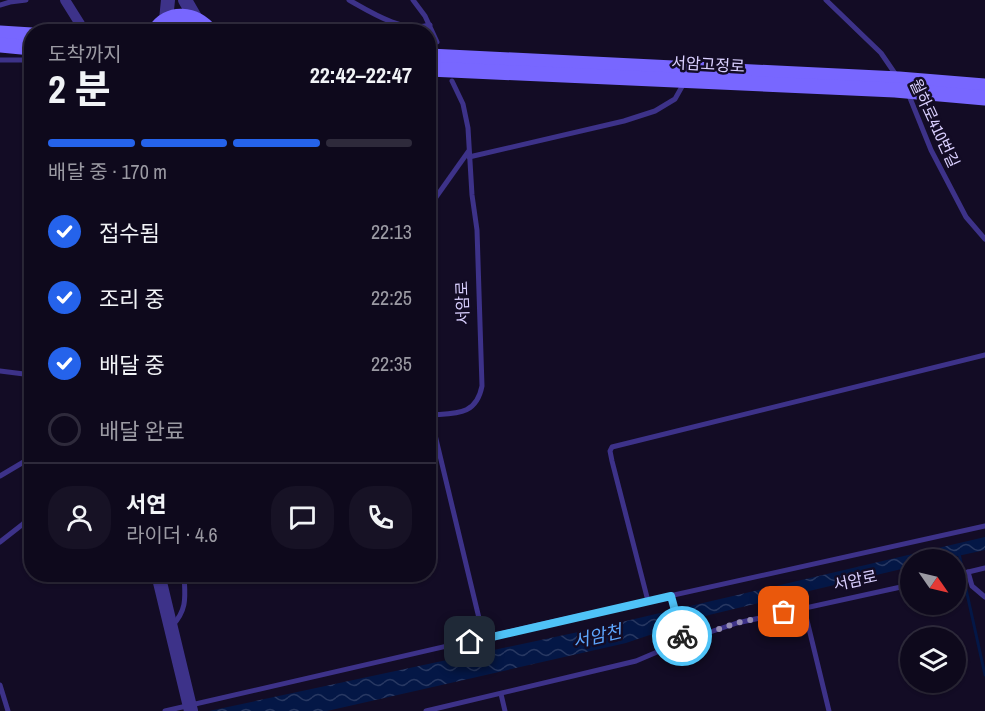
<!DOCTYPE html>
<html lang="ko">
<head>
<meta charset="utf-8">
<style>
  body { margin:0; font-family:"Archivo Narrow","Noto Sans KR",sans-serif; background:#171225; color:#f1f3f6; height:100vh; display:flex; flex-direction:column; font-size:22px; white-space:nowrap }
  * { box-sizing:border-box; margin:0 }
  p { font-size:20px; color:#9b9aa3 }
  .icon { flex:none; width:33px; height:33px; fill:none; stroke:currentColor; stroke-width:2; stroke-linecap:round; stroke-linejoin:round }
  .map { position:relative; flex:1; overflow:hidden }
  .side { position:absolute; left:24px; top:24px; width:412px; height:558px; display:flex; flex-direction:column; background:#0e091c; border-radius:24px; box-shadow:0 2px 4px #0004,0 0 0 2px #2e2a3b }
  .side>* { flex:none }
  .needle { width:39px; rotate:124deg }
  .buttons { position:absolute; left:900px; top:549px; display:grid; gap:12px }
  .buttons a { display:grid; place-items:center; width:66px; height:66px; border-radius:50%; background:#0e091c; box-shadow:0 2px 4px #0004,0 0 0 2px #2e2a3b; font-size:30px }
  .pin { position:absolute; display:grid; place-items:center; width:51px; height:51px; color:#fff; margin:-26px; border-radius:12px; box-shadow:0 3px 9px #0006 }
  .courier { position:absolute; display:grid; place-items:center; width:60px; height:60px; margin:-30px; border:4px solid #4fc3f7; border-radius:50%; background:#fff; color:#222; box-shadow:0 2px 8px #0007 }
  .head em { font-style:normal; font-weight:700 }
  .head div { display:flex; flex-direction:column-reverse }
  .head { display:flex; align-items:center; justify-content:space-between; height:102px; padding:0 24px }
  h1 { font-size:39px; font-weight:700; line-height:45px }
  .bar { display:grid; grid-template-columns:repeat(4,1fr); gap:9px 6px; align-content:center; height:72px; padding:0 24px }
  .bar i { height:8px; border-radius:4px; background:#2e2a3b }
  .bar .current { background:#2563eb }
  .bar p { grid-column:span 4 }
  .line { display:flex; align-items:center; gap:15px; padding:0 24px; border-top:2px solid #2e2a3b }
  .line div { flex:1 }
  .round { display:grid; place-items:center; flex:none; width:63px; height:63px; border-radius:24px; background:#171225 }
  ol { padding:0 24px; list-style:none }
  li { display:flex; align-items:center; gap:18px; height:66px }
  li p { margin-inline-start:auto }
  li .icon { padding:6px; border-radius:50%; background:#2563eb; color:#fff; stroke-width:4 }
  li:last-child { color:#9b9aa3 }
  li i { width:33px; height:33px; border:3px solid #2e2a3b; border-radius:50% }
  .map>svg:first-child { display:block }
  .water { fill:url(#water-waves) }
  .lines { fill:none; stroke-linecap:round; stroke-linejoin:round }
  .stream { stroke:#041746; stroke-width:3 }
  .service { stroke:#3d3289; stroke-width:5 }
  .minor { stroke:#3d3289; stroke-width:10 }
  .tertiary { stroke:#3d3289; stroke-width:14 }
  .secondary { stroke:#7867ff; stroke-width:15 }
  .done { stroke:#948bb3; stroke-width:6; stroke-dasharray:0 10.8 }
  .route { stroke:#4fc3f7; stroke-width:8 }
  .labels { text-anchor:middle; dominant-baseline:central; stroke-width:5; stroke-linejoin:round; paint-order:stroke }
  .street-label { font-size:16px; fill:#dad0ff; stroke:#130c25 }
  .water-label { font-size:18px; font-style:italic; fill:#5ea7ff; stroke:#130c25 }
</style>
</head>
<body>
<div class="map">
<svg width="985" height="711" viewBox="0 0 985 711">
  <defs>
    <pattern id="water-waves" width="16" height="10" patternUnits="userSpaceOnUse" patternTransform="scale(1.5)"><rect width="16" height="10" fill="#041746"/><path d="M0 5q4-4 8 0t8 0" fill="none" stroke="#283862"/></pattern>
  </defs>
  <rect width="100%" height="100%" fill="#130c25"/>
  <path class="water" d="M985,537V550L944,559L910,560V567L709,615L626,643L327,711H209L583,631Z"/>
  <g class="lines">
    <g class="stream">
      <path d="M959,553L962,568"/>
      <path d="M966,589L985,675"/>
    </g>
    <g class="service">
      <path d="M349,0C372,13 403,33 430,25"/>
      <path d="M413,0L425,16L437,42"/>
      <path d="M826,0L881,53L896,75"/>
      <path d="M0,5L10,2L26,0"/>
      <path d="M0,60H32"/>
      <path d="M908,93L931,150L966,217L985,239"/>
      <path d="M469,157L624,121L655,111L675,99L684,83"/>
      <path d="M429,207L468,152"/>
      <path d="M0,371L32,375"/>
      <path d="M430,414L484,639"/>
      <path d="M429,415C454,413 476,417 482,386L477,230L472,195L468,128L463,104L452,81"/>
      <path d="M0,476L32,457"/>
      <path d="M0,542L23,524L32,514"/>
      <path d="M968,572L972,586L985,597"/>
      <path d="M956,575L985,568"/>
      <path d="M671,596L683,641"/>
      <path d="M648,601L612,461L610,451L612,447L985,355"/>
      <path d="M804,608L829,711"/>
      <path d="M172,626C188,609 185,596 184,574"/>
      <path d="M0,685L8,711"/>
      <path d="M501,694L505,711"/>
      <path d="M165,711L534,626L985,526"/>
      <path d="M426,711L636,661L683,641L737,623L910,585"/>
    </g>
    <path class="minor" d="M65,0L80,24"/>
    <g class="tertiary">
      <path d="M185,0L196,19"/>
      <path d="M166,20L168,0"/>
      <path d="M158,574L191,711"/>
    </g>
    <g class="secondary">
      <path d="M154,32C168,9 196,13 211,32"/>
      <path d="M0,33L32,35"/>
      <path d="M0,45L32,48"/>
      <path d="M429,56L899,79L985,86"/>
      <path d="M429,69L895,90L985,98"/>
    </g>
  </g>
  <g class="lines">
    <path class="done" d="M682,636L683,641L737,623L784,612"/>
    <path class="route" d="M470,642L671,596L682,636"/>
  </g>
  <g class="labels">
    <g class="street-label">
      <text transform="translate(708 64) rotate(3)">서암고정로</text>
      <text transform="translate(935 123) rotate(65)">월하로410번길</text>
      <text transform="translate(462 303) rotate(-92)">서암로</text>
      <text transform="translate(855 580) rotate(-12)">서암로</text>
    </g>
    <g class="water-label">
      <text transform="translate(597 636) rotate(-13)">서암천</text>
    </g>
  </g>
</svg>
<div class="buttons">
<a><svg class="needle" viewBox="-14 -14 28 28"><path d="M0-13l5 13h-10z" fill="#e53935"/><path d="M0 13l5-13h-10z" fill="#9b9aa3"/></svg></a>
<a><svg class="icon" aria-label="layers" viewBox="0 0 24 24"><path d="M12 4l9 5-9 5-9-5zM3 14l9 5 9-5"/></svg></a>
</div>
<div class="pin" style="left:784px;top:612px;background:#ea580c"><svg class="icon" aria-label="bag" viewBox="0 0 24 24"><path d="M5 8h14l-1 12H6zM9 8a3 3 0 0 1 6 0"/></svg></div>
<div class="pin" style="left:470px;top:642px;background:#1f2937"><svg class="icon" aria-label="home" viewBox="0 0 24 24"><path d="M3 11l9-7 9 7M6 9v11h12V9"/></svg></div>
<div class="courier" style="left:682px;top:636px"><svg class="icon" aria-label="bike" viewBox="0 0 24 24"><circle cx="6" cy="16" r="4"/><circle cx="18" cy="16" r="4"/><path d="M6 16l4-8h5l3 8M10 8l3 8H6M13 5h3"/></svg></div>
<section class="side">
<div class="head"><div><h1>2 분</h1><p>도착까지</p></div><em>22:42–22:47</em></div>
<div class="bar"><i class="current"></i><i class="current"></i><i class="current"></i><i></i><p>배달 중 · 170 m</p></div>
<ol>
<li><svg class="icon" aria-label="check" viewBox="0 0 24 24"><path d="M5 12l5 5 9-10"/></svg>접수됨<p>22:13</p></li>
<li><svg class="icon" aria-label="check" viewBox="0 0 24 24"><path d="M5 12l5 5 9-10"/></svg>조리 중<p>22:25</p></li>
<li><svg class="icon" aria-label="check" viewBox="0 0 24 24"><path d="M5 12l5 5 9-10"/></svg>배달 중<p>22:35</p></li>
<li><i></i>배달 완료</li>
</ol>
<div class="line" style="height:108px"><a class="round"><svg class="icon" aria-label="person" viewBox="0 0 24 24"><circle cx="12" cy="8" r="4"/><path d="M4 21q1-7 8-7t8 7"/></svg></a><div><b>서연</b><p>라이더 · 4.6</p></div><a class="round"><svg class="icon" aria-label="chat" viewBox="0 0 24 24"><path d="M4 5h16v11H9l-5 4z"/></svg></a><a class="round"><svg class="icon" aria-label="phone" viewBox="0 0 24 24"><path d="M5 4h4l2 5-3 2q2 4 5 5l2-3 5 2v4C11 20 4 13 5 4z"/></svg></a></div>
</section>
</div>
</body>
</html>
